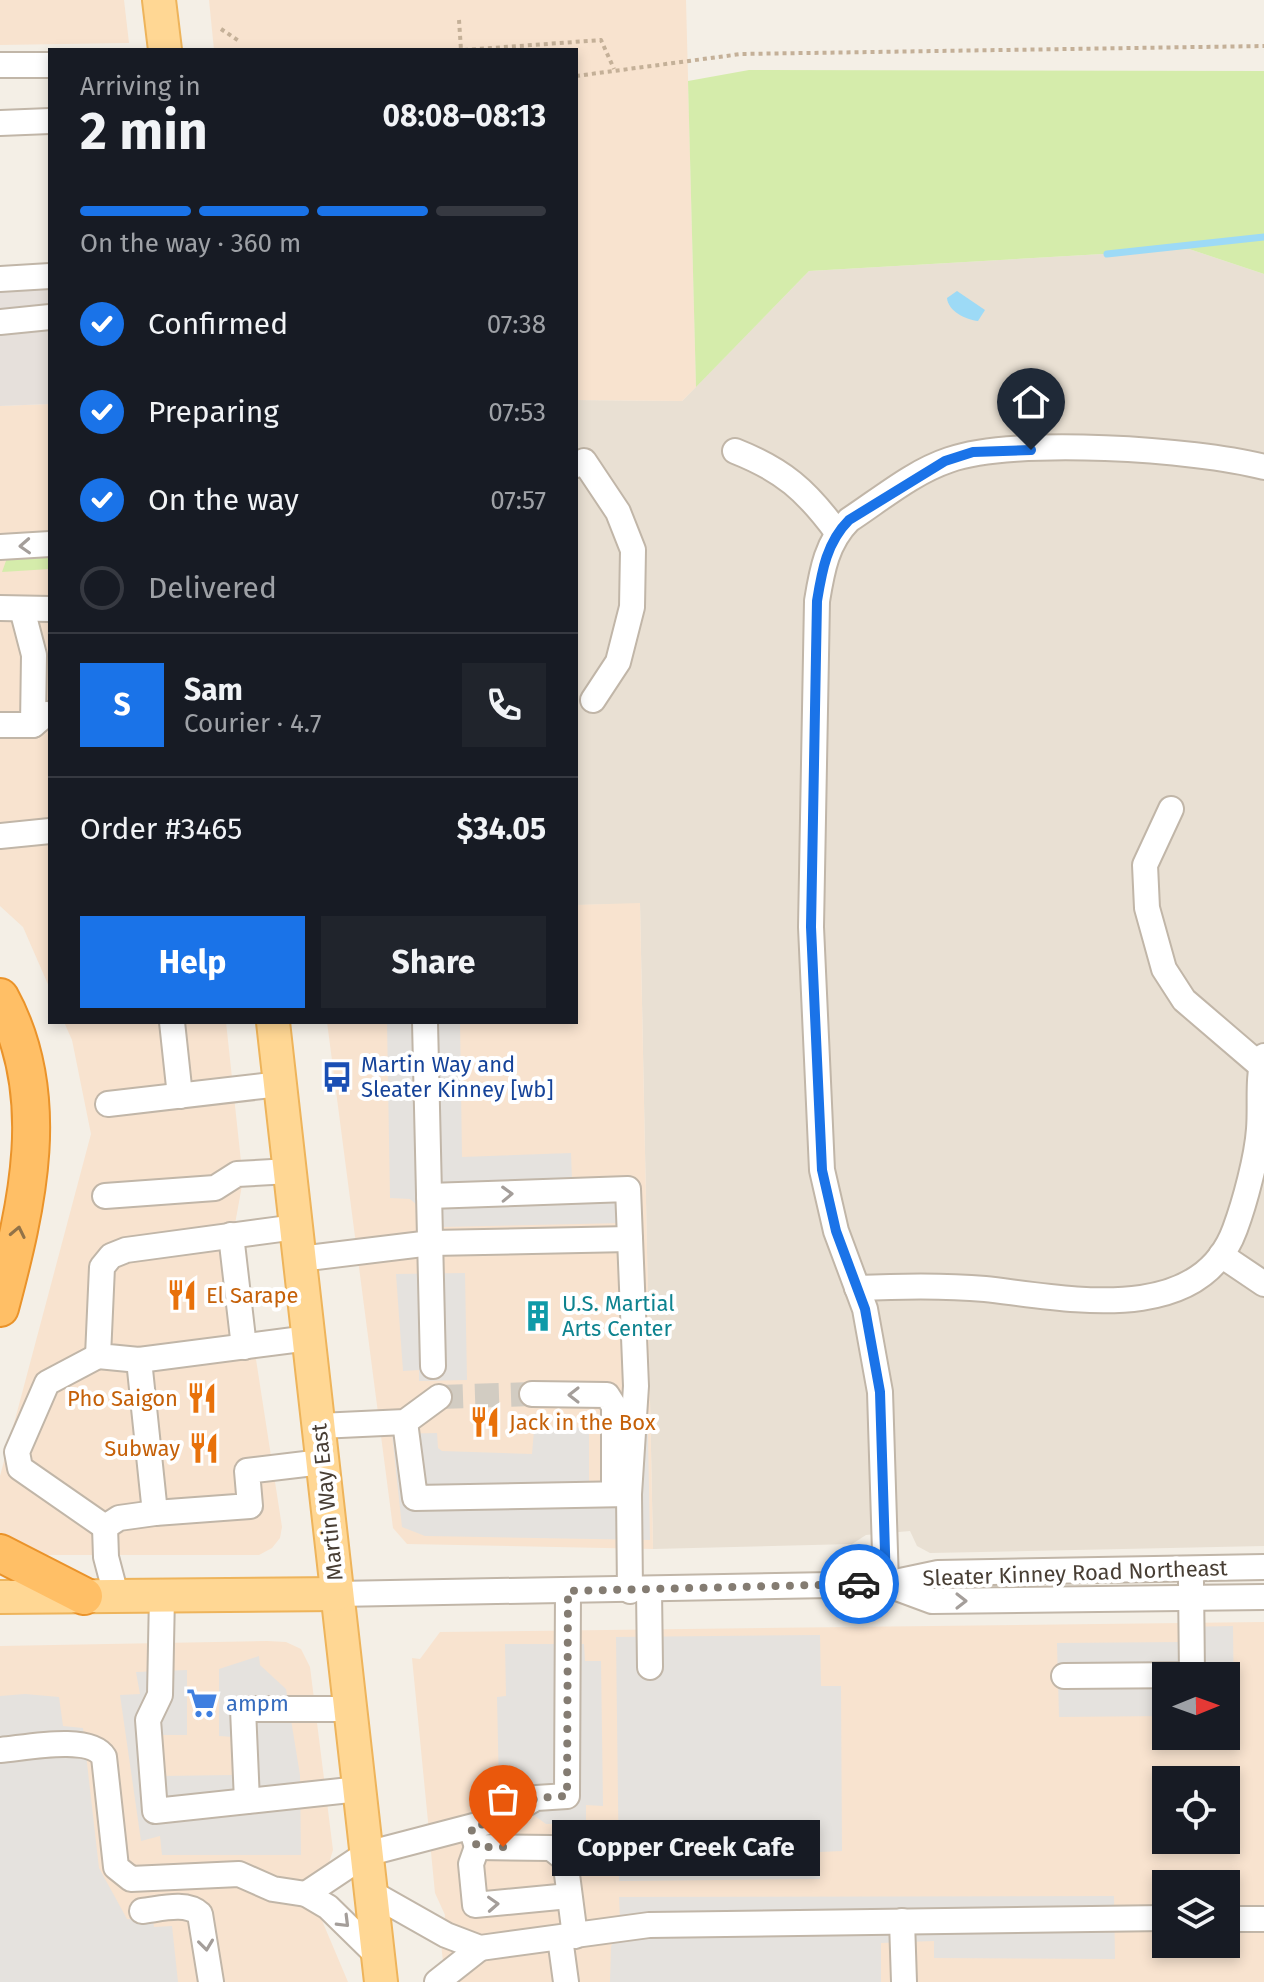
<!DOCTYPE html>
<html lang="en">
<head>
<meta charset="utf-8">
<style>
  body { margin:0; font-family:"Fira Sans",sans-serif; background:#20242c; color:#f1f3f6; height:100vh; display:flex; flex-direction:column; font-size:30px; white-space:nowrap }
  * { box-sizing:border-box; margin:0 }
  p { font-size:26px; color:#9ea1a6 }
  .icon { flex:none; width:44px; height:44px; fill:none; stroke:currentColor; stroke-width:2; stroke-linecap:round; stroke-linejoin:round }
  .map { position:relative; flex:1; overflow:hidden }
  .side { position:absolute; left:48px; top:48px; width:530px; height:976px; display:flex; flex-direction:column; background:#171b24; border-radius:0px; box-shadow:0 4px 12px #0003 }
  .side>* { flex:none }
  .needle { width:52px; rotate:89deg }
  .fabs { position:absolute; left:1152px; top:1662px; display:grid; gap:16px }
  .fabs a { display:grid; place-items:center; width:88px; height:88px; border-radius:0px; background:#171b24; box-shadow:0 4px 12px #0003; font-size:40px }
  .pin { position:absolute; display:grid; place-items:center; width:68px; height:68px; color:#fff; margin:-82px -34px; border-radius:50% 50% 50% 0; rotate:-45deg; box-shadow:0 0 8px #0007 }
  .pin .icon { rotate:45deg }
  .courier { position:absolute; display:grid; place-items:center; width:80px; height:80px; margin:-40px; border:6px solid #1a73e8; border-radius:50%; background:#fff; color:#222; box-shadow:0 2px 10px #0007 }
  .bubble { position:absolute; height:56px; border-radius:0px; background:#171b24; box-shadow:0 4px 12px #0003; font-size:26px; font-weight:700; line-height:56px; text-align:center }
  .headline em { font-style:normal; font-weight:700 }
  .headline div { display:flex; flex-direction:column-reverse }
  .headline { display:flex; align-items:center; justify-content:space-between; height:136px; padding:0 32px }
  h1 { font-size:52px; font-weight:700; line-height:60px }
  .bar { display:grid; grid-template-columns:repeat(4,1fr); gap:12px 8px; align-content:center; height:96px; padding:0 32px }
  .bar i { height:10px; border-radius:6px; background:#363941 }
  .bar .on { background:#1a73e8 }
  .bar p { grid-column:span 4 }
  .line { display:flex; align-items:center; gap:20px; padding:0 32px; border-top:2px solid #363941 }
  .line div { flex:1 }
  .round { display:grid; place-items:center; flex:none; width:84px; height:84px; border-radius:0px; background:#20242c }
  ol { padding:0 32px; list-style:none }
  li { display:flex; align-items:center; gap:24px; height:88px }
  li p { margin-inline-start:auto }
  li .icon { padding:8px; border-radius:50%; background:#1a73e8; color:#fff; stroke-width:4 }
  li:last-child { color:#9ea1a6 }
  li i { width:44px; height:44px; border:4px solid #363941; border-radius:50% }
  .cta { display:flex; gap:16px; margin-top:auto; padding:16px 32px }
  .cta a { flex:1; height:92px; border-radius:0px; background:#1a73e8; color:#fff; font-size:32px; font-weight:700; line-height:92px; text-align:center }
  .cta a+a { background:#20242c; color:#f1f3f6 }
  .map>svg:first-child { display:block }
  .residential { fill:#e9e0d3 }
  .commercial { fill:#f8e3cf; fill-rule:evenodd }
  .industrial { fill:#e6e0db }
  .green { fill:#d5ecab }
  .parking { fill:#e5e2de }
  .water { fill:#9ddaf6 }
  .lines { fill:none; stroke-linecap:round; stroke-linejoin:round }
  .stream { stroke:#9ddaf6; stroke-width:7 }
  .minor-tunnel { stroke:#d2ccc2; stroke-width:24; stroke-dasharray:24 12; stroke-linecap:butt }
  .minor-casing { stroke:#c1b6a8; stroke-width:28 }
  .major-casing { stroke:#eeb45b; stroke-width:36 }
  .highway-casing { stroke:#ea932a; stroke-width:40 }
  .path { stroke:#c4b098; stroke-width:4; stroke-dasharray:4 4; stroke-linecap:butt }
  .minor { stroke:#fff; stroke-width:24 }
  .major { stroke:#ffd794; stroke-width:32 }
  .highway { stroke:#ffbf66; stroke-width:36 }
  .oneway { stroke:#a49e9a }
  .oneway2 { stroke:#917248 }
  .done { stroke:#847c72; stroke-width:8; stroke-dasharray:0 14.4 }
  .route { stroke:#1a73e8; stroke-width:10 }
  .labels { text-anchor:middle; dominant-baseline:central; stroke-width:8; stroke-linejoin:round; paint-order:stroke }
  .transit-label { font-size:22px; fill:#164399; stroke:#fff; text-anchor:start }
  .food-label { font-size:22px; fill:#c56008; stroke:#fff; text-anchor:start }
  .culture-label { font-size:22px; fill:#0d838f; stroke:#fff; text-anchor:start }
  .street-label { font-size:22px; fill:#483e34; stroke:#fff }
  .shop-label { font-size:22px; fill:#366cbe; stroke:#fff; text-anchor:start }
</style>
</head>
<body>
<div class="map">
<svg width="1264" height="1982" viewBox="0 0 1264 1982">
  <rect width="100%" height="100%" fill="#f4efe6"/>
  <path class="residential" d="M1189,249L1264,274V1546L930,1553L917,1546L910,1531L866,1535L852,1544L653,1549L640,904L576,905V400L682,401L809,271Z"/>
  <g class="commercial">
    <path d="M0,0H124L129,43L0,45Z"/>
    <path d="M209,0H686L696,387L682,401L576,400V50H214Z"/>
    <path d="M50,404V989L23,927L0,906V406Z"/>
    <path d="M640,903L653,1549L407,1544L393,1528L327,1022H576V905Z"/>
    <path d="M64,1022H226L243,1180L235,1224L282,1527L280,1538L272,1548L259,1555H40L0,1535V1476L91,1134L72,1040Z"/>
    <path d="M1264,1622V1982H453L443,1962L441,1943L445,1915L435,1893L412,1658L420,1659L440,1632ZM1166,1676H1226V1736H1166ZM1166,1780H1226V1840H1166ZM1166,1884H1226V1944H1166Z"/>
    <path d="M267,1641L286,1642L301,1649L310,1667L333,1850L329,1863L317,1872L318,1911L348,1982H0V1646Z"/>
  </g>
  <path class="industrial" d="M50,286V404L0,406V290Z"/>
  <g class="green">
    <path d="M749,70L1264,71V274L1189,249L809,271L696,387L688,81Z"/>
    <path d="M31,543L50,559V569L2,572L12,544Z"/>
  </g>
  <g class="parking">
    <path d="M387,1022H460L462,1157L571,1153L572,1180L622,1181L626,1223L443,1227L410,1199L390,1198Z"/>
    <path d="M465,1273L467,1380L419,1381V1370L403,1371L396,1274Z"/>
    <path d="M647,1383L650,1540L425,1536L402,1527L392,1434L437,1433L438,1448L442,1451L532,1454L534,1430L589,1427V1494H614Z"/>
    <path d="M1233,1626L1234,1716H1226V1676H1166V1716L1059,1717L1057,1643L1183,1642L1182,1627Z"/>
    <path d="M820,1635L821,1686H841L842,1851L820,1852V1879L619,1881L616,1637Z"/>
    <path d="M505,1644H584L585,1661H601L603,1806L586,1805V1823L546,1824L499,1790L497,1697L506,1696Z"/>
    <path d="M259,1656L260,1665L286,1689L300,1775L301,1855H162L160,1836L141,1841L120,1695L140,1694L136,1672L187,1670V1735H161V1776L233,1775V1737L219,1736V1669Z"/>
    <path d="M25,1694L59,1697L63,1726L83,1728L99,1868L127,1919L153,1921L154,1927L172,1926L178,1982H0V1696Z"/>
    <path d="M1114,1896L1115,1959L934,1958V1941L881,1943V1982H610L611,1947L620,1920L619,1897Z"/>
  </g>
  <path class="water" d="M957,291L985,310L978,321C966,320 948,311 947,298Z"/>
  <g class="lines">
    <path class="stream" d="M1107,254L1264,237"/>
    <path class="minor-tunnel" d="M439,1397L532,1394"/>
    <defs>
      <g id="minor">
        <path d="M0,65H50"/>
        <path d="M0,123L50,121"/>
        <path d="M0,279L50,276"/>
        <path d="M0,322L50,317"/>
        <path d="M735,451C783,470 806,490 837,532"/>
        <path d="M576,465L584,461L618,512L633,550L632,607L618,662L593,700"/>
        <path d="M0,547L50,544"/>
        <path d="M0,608L50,609"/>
        <path d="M22,609L34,655L33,725"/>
        <path d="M0,725H33L46,714"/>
        <path d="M1171,809L1145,865L1147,908L1164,969L1184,1000L1261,1066"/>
        <path d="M0,836L50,831"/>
        <path d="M172,1022L180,1096"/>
        <path d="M425,1022L433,1366"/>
        <path d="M108,1104L280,1084"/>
        <path d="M105,1196L215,1188L237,1174L290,1171"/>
        <path d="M429,1196L628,1189L636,1386L629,1494L630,1591"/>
        <path d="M296,1227L126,1250L111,1256L102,1267L98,1356L139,1360L309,1338"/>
        <path d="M231,1235L244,1347"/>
        <path d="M1221,1255L1264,1284"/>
        <path d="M300,1259L431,1243L630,1239"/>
        <path d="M857,1288C900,1286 943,1285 985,1289C1065,1298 1199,1328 1235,1229C1245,1202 1257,1157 1259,1129C1261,1105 1257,1079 1264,1056"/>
        <path d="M98,1356L47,1383L17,1452L20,1468L105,1527"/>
        <path d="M139,1360L155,1513L250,1506L247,1471L322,1462"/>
        <path d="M532,1394L607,1395L614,1406V1494"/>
        <path d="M405,1422L415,1498L629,1494"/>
        <path d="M319,1426L405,1422L439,1397"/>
        <path d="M105,1527L106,1557L116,1595"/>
        <path d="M105,1527L119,1518L155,1513"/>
        <path d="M886,1584L880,1392L865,1309L836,1231L822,1170L811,927L817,601C822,570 827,542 849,520C881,499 913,472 949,460C1014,437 1196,449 1264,467"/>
        <path d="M886,1584L932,1601L1264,1597"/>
        <path d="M649,1590L650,1667"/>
        <path d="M337,1594L886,1584L938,1573L1264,1567"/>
        <path d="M162,1595L160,1695L148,1720L155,1811L359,1789"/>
        <path d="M1064,1676L1192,1675L1191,1582"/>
        <path d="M0,1750C25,1748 90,1734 104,1757L116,1867L131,1879L239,1874L273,1889L306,1894L328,1907L378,1956"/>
        <path d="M247,1801L243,1709H350"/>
        <path d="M471,1828L477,1847L551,1848L565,1859L575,1936"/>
        <path d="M477,1847L471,1864L475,1905L569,1896"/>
        <path d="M370,1892L446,1935L480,1948L649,1925L1166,1918"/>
        <path d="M306,1894L366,1854L500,1819L536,1798L567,1796L568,1591"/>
        <path d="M142,1911C160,1909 186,1901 200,1914L211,1982"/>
        <path d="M1226,1919H1264"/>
        <path d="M902,1921L904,1982"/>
        <path d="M560,1938L566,1982"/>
        <path d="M437,1982L480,1948"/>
      </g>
      <g id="major">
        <path d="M159,0L165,50"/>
        <path d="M273,1022L381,1982"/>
        <path d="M0,1597L337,1594"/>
      </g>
      <g id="highway">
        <path d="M0,997C54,1095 27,1206 0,1308"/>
        <path d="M0,1553L84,1596"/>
      </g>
    </defs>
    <use href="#minor" class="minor-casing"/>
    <use href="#major" class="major-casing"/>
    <use href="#highway" class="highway-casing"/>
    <g class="path">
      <path d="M459,20L461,50"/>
      <path d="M221,29L239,41"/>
      <path d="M464,50L601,40L614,69"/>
      <path d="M576,76L741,54L1264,46"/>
    </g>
    <use href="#minor" class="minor"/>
    <use href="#major" class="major"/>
    <use href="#highway" class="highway"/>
  </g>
  <defs><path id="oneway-chevron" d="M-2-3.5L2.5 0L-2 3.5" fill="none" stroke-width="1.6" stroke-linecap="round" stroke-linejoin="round" transform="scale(2)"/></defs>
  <g class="oneway">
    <use href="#oneway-chevron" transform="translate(25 546) rotate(177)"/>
    <use href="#oneway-chevron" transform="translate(507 1194) rotate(-2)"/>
    <use href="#oneway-chevron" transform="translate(574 1395) rotate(-180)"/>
    <use href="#oneway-chevron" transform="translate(961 1601)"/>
    <use href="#oneway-chevron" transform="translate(493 1904) rotate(-3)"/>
    <use href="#oneway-chevron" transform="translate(344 1922) rotate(45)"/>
    <use href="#oneway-chevron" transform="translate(206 1945) rotate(83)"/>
  </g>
  <use class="oneway2" href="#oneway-chevron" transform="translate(18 1232) rotate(-78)"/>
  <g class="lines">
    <path class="done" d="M503,1847H477L471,1828L500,1819L536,1798L567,1796L568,1591L859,1584"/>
    <path class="route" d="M859,1584H886L880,1392L865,1309L836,1231L822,1170L811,927L817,601C822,570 827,542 849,520L945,461L973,452L1031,450"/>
  </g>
  <defs>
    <symbol id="bus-bare" viewBox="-9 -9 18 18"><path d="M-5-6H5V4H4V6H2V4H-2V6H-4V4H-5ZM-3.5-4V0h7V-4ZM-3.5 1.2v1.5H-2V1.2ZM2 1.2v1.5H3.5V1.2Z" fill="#1a4fb4" stroke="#fff" stroke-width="2.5" paint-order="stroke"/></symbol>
    <symbol id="restaurant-bare" viewBox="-9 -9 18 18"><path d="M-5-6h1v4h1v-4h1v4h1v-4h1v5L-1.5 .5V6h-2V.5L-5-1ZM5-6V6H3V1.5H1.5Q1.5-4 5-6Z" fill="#e8710a" stroke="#fff" stroke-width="2.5" paint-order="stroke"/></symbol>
    <symbol id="building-bare" viewBox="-9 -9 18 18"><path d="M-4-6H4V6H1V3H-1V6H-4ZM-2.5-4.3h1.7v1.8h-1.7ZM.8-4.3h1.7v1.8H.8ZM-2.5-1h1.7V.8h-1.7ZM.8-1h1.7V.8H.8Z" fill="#0f9aa8" stroke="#fff" stroke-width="2.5" paint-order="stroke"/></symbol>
    <symbol id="supermarket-bare" viewBox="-9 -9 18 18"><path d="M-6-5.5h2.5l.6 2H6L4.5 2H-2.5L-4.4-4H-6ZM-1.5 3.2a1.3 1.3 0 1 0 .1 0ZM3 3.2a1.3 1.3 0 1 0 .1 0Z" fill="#3f7fe0" stroke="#fff" stroke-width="2.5" paint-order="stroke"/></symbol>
  </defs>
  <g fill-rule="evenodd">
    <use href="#bus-bare" x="315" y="1055" width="44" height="44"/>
    <use href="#restaurant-bare" x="160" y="1273" width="44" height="44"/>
    <use href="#building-bare" x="516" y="1294" width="44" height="44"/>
    <use href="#restaurant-bare" x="180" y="1376" width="44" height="44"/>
    <use href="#restaurant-bare" x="463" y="1400" width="44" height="44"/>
    <use href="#restaurant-bare" x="182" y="1426" width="44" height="44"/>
    <use href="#supermarket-bare" x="180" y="1681" width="44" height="44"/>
  </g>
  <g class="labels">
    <g class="transit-label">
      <text x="361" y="1064">Martin Way and<tspan x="361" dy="25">Sleater Kinney [wb]</tspan></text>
    </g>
    <g class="food-label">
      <text x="206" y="1295">El Sarape</text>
      <text x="178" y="1398" text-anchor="end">Pho Saigon</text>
      <text x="509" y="1422">Jack in the Box</text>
      <text x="180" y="1448" text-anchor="end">Subway</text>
    </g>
    <g class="culture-label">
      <text x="562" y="1303">U.S. Martial<tspan x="562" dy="25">Arts Center</tspan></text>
    </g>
    <g class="street-label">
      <text transform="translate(327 1502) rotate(-96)">Martin Way East</text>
      <text transform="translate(1075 1573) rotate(-2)">Sleater Kinney Road Northeast</text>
    </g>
    <g class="shop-label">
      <text x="226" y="1703">ampm</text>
    </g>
  </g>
</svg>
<div class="fabs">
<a><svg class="needle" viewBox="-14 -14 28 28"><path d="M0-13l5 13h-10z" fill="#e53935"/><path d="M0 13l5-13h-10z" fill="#9ea1a6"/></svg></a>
<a><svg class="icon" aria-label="locate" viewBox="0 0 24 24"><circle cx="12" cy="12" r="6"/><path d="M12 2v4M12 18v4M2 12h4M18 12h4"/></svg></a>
<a><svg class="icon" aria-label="layers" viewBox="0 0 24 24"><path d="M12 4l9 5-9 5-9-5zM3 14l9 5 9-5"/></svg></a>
</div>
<div class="pin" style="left:503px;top:1847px;background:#ea580c"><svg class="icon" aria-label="bag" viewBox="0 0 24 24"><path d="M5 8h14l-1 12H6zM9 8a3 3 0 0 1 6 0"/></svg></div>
<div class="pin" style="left:1031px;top:450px;background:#1f2937"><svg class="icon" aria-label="home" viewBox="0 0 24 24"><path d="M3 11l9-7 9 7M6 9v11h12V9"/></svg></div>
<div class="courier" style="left:859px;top:1584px"><svg class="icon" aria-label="car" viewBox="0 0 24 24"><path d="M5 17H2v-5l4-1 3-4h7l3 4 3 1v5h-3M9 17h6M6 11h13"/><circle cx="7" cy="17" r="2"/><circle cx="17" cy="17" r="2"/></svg></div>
<div class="bubble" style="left:552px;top:1820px;width:268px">Copper Creek Cafe</div>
<section class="side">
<div class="headline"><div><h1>2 min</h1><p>Arriving in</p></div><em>08:08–08:13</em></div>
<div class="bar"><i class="on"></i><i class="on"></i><i class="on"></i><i></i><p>On the way · 360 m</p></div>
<ol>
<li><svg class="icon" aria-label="check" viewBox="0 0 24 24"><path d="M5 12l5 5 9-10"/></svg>Confirmed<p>07:38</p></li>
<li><svg class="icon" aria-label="check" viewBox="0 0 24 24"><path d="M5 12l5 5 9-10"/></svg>Preparing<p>07:53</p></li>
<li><svg class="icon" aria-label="check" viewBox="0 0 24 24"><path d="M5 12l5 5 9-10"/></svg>On the way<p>07:57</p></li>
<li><i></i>Delivered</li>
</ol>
<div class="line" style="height:144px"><b class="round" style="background:#1a73e8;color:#fff">S</b><div><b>Sam</b><p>Courier · 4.7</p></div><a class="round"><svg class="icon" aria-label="phone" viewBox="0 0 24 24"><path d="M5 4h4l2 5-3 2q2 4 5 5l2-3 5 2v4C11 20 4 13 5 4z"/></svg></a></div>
<div class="line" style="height:104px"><div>Order #3465</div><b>$34.05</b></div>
<div class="cta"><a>Help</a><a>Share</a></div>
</section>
</div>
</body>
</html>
